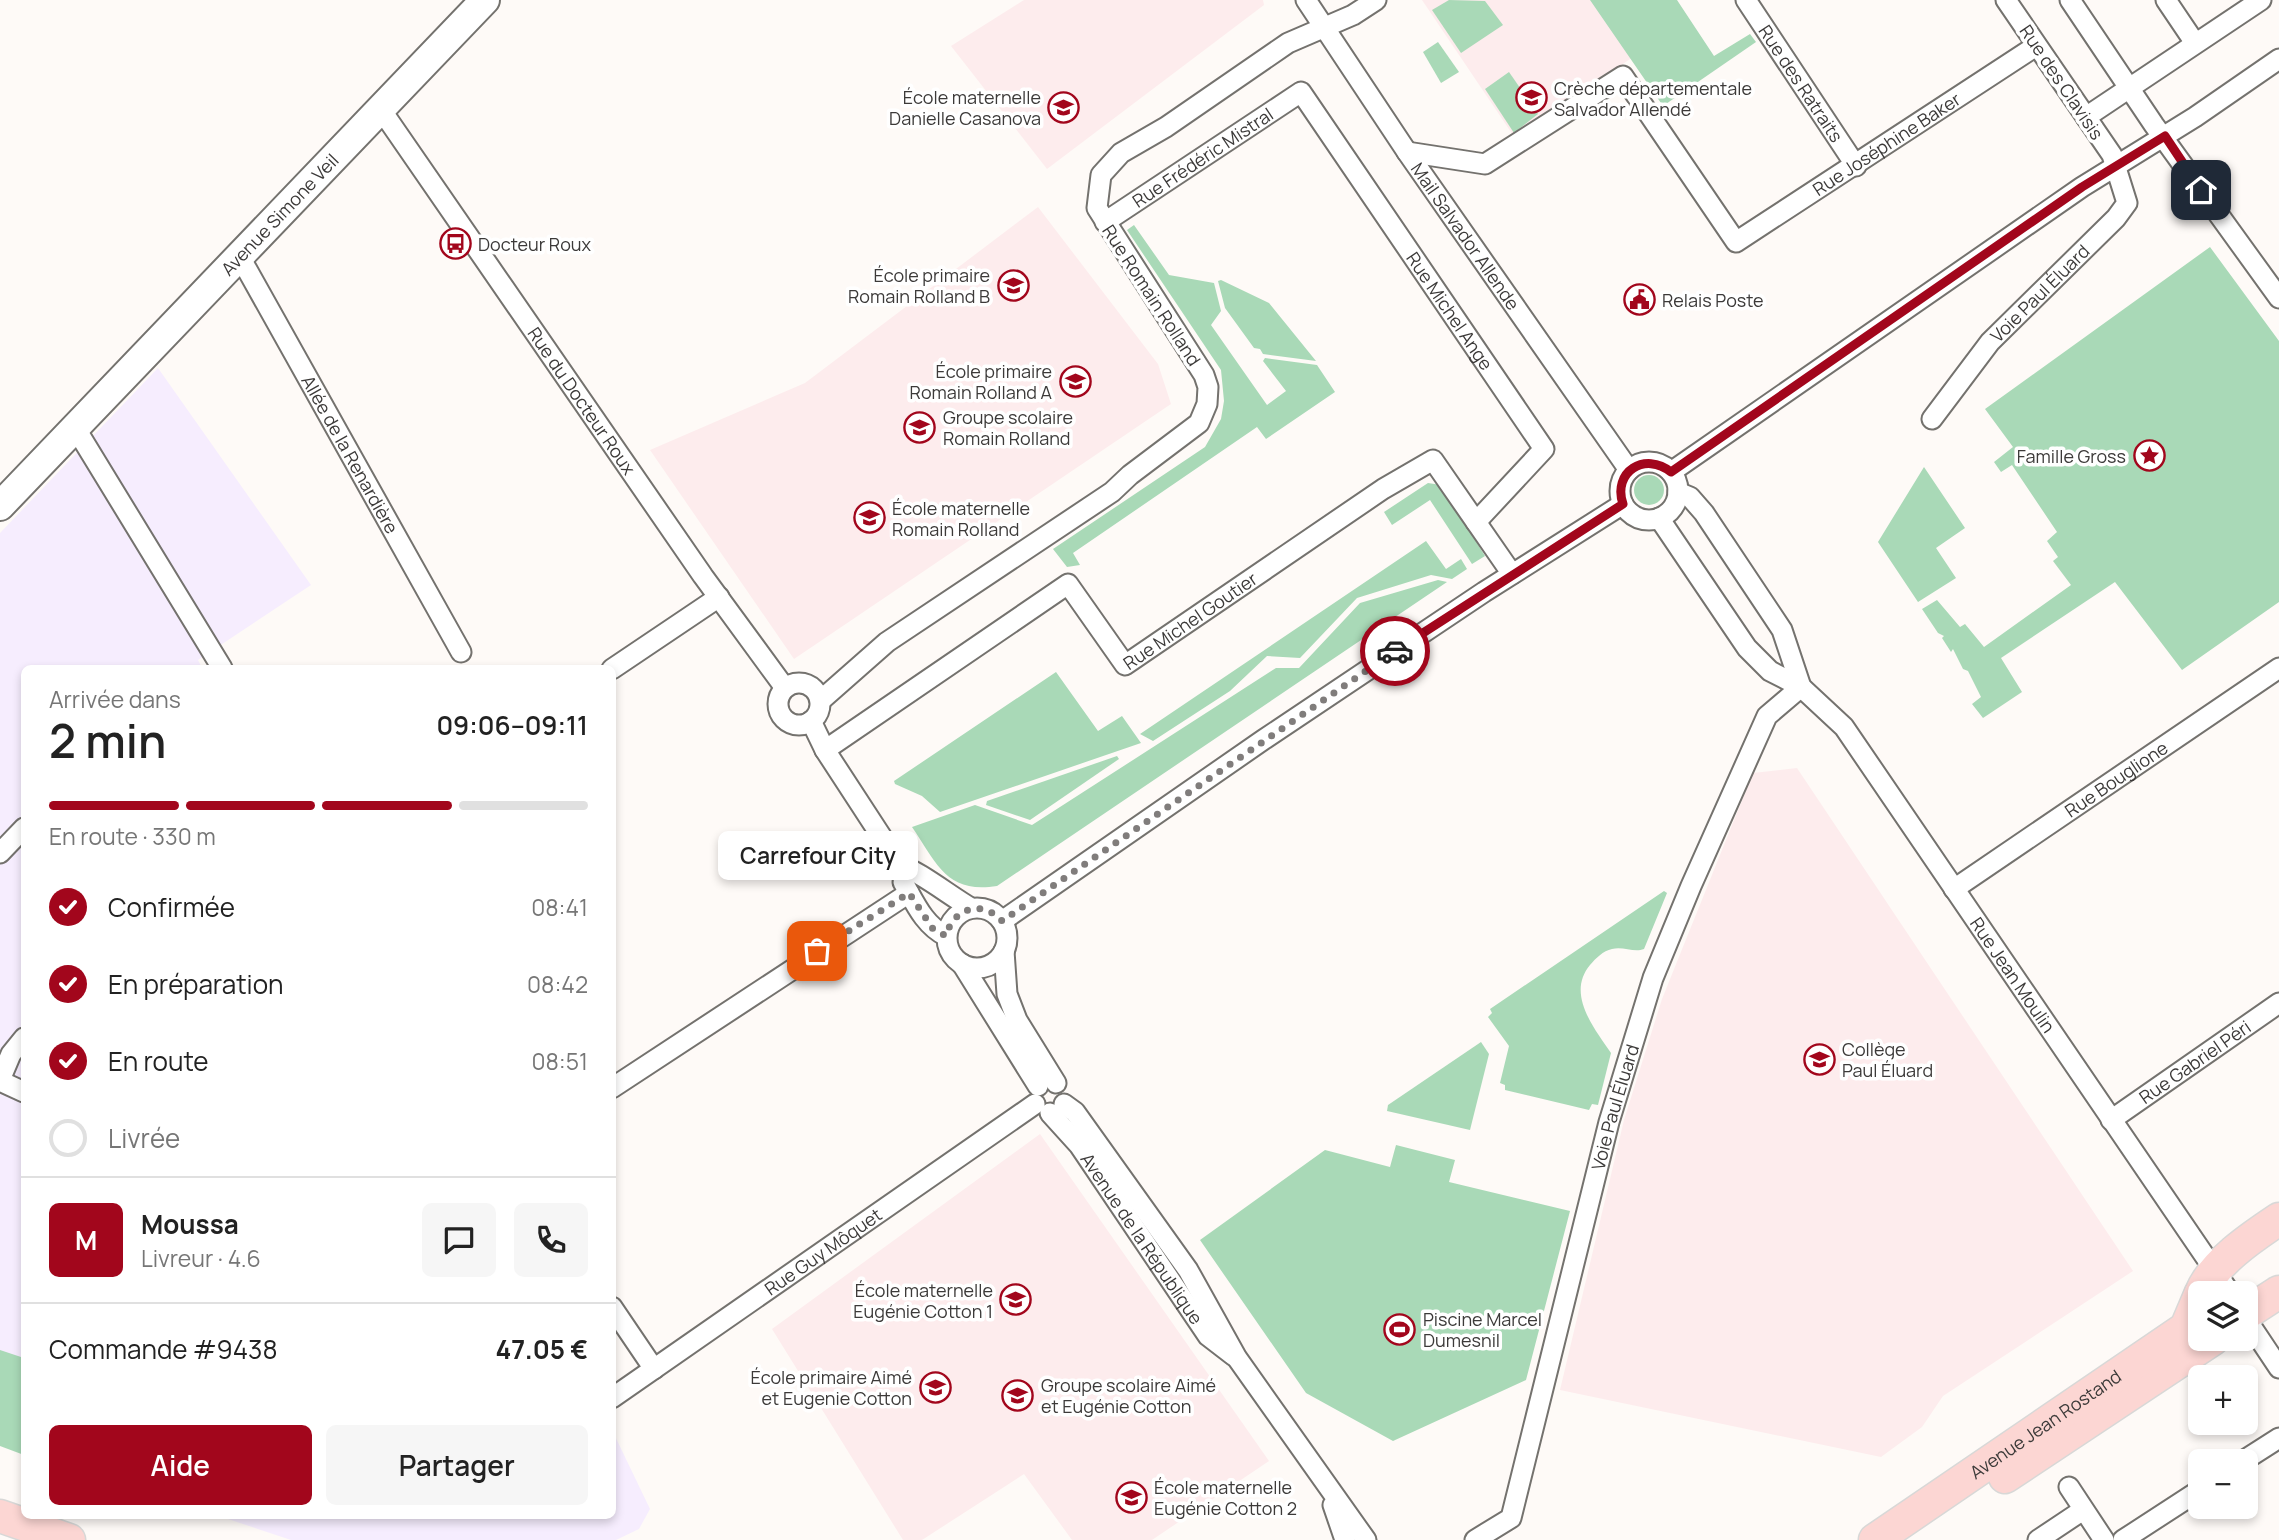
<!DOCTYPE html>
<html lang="fr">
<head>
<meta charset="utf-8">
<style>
  body { margin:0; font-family:Manrope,sans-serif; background:#f6f6f6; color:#222; height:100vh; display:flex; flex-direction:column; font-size:26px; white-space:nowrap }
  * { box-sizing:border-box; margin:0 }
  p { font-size:23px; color:#767676 }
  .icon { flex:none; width:38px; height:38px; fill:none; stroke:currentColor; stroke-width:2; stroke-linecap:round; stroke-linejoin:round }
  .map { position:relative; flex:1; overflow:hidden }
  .details { position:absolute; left:21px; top:665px; width:595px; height:854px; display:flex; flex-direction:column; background:#fff; border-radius:10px; box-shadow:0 4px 10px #0003 }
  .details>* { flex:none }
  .buttons { position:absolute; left:2188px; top:1281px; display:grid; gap:14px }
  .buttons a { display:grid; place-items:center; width:70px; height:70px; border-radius:10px; background:#fff; box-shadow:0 4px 10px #0003; font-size:35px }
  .pin { position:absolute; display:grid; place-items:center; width:60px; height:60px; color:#fff; margin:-30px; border-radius:14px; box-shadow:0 4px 10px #0006 }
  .courier { position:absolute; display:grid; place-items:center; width:70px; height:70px; margin:-35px; border:5px solid #a2061c; border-radius:50%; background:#fff; color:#222; box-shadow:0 2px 9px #0007 }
  .bubble { position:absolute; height:49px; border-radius:10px; background:#fff; box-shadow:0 4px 10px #0003; font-size:23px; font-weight:600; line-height:49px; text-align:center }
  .headline em { font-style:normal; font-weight:600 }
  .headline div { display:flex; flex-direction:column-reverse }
  .headline { display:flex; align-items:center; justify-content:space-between; height:119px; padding:0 28px }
  h1 { font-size:46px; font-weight:600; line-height:52px }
  .bar { display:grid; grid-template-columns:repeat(4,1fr); gap:10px 7px; align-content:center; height:84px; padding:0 28px }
  .bar i { height:9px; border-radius:5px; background:#e0e0e0 }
  .bar .active { background:#a2061c }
  .bar p { grid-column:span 4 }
  .line { display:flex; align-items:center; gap:18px; padding:0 28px; border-top:2px solid #e0e0e0 }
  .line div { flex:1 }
  .round { display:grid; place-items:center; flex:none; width:74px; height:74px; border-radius:10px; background:#f6f6f6 }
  ol { padding:0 28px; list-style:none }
  li { display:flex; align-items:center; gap:21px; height:77px }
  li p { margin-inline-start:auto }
  li .icon { padding:7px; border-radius:50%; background:#a2061c; color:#fff; stroke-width:4 }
  li:last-child { color:#767676 }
  li i { width:38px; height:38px; border:4px solid #e0e0e0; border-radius:50% }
  .action { display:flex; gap:14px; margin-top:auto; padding:14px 28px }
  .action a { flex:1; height:80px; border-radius:10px; background:#a2061c; color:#fff; font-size:28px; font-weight:600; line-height:80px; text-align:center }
  .action a+a { background:#f6f6f6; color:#222 }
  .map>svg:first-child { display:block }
  .industrial { fill:#f6edfe }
  .education { fill:#fdeced }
  .green { fill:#a9d9b7 }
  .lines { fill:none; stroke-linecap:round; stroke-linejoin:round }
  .street-casing { stroke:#74726e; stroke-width:23 }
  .secondary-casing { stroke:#74726e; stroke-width:32 }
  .primary-casing { stroke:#d8d8d7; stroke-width:35 }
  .street { stroke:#fff; stroke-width:19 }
  .secondary { stroke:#fff; stroke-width:28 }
  .primary { stroke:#fcd6d3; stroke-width:32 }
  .done { stroke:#807d7c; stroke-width:7; stroke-dasharray:0 12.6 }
  .route { stroke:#a2061c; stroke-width:9 }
  .labels { text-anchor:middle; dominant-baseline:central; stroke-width:7; stroke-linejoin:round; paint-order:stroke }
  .street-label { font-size:18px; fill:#3c3a39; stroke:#fff }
  .poi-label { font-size:18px; fill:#3c3a39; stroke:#fff; text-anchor:start }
</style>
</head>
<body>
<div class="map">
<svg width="2279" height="1540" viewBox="0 0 2279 1540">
  <rect width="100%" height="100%" fill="#fefaf7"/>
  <g class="industrial">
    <path d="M158,368L311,585L198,660L202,668H24V1432L0,1418V533Z"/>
    <path d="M613,1432L650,1509L639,1529L616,1540H291L219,1516H612Z"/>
  </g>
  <g class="education">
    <path d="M1024,0H1263L1264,5L1047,169L951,46Z"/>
    <path d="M1422,0H1594L1633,57L1515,138Z"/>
    <path d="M1038,207L1158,364L1171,404L794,659L650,450L805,383Z"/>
    <path d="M1797,768L2133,1271L1943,1396L1922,1427L1881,1457L1560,1390L1624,1120L1662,999L1753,773Z"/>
    <path d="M1040,1134L1269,1461L1152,1540H1072L1024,1474L922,1540H903L772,1329Z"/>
  </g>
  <g class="green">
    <path d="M1449,0L1485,1L1503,25L1461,53L1432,10Z"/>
    <path d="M1590,0H1677L1714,56L1750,34L1756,42L1663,106Z"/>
    <path d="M1438,42L1459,72L1441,83L1423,52Z"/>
    <path d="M1509,72L1538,114L1514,133L1485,89Z"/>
    <path d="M1134,225L1169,275L1214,283L1221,311L1211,325L1267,405L1286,391L1263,361L1265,358L1317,365L1335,392L1266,439L1257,427L1073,553L1080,565L1067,567L1053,549L1205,447L1221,419L1224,401L1221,370L1127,230Z"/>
    <path d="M2210,247L2279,341V602L2182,670L2115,582L2001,658L2022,692L1983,718L1972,704L1981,697L1968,671L1963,669L1953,649L1951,652L1942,638L1944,636L1938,633L1922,609L1937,600L1960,627L1965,624L1984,647L2071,585L2053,561L2058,557L2047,541L2057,532L2012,465L2001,472L1994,462L2013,447L1985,409Z"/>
    <path d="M1221,280L1269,303L1316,361L1263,354L1260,349L1254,348L1225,308L1218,281Z"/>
    <path d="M1924,467L1965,528L1936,548L1956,578L1918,602L1878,542Z"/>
    <circle cx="1649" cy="490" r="15"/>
    <path d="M1428,483L1441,485L1485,556L1472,564L1430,500L1392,525L1384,512Z"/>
    <path d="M1426,541L1446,569L1461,559L1467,569L1452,579L1431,575L1357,598L1300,658L1267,656L1230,691L1153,741L1140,734Z"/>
    <path d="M1438,580L1447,582L997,886C947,894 937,864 912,827L975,805L1032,825L1276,668H1299L1360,603Z"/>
    <path d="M1056,672L1098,731L1122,716L1141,743L940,812L922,796L895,784L894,781Z"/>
    <path d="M1117,756L1119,759L1030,820L986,805L987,801Z"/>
    <path d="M1664,891L1667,893L1644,949C1634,953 1623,946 1612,949C1603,951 1596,958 1590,965C1566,994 1594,1028 1611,1053L1598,1105L1592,1104L1589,1110L1505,1090V1085L1500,1083L1509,1046L1488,1017L1492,1013L1490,1009Z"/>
    <path d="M1481,1042L1489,1054L1470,1130L1387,1111L1388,1105Z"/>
    <path d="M1396,1145L1455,1160L1449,1182L1570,1211L1526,1380L1393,1441L1306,1393L1200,1240L1325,1150L1390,1167Z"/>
    <path d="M0,1350L24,1358V1455L0,1446Z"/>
  </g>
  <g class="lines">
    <defs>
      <g id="street">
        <path id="s1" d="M1306,0L1407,152L1629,470"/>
        <path id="s2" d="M1746,0L1856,166"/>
        <path d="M2070,0L2154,125L2279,298"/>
        <path d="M2166,0L2195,43"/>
        <path id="s3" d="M382,111L703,576L785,688"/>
        <path d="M2086,117L2261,0"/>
        <path id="s4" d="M1407,152L1485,164L1623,76L1736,242L2036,46"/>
        <path id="s5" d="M1105,222L1301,92L1544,449L1476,522"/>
        <path id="s6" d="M240,257L461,652"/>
        <path id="s7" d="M1932,419L1990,342L2116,218L2127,203L2112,155L2006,0"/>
        <path d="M76,429L222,668"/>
        <circle cx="1649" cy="491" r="29"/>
        <path d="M1671,472L2082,187L2195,117L2279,59"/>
        <path d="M1678,492L1690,497L1704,513L1782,630L1801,687"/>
        <path id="s8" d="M1659,518L1747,648L1770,671L1801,687L1844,727L2230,1293"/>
        <path d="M612,669L719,597"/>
        <circle cx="799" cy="704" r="21"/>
        <path d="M820,701L887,642L1112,492L1130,475L1199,423L1207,404L1208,387L1204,375L1097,208L1101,175L1121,153L1166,127L1288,43L1353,15L1376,0"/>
        <path d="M811,721L825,750L900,865C917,870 952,897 971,908"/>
        <path id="s9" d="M825,750L1068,584L1125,665L1383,489L1433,460L1512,574"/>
        <path d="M0,853L24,828"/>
        <path d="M903,882C915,903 924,925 946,936"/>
        <path id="s10" d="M1954,889L2279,668"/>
        <circle cx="977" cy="938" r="30"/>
        <path d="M1002,921L1263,740L1484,592L1623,504"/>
        <path d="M1004,951L1007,994L1017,1020L1056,1083"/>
        <path d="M962,964L1038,1086"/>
        <path d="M0,1080L11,1054L24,1038"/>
        <path d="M0,1081L24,1092"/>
        <path d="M612,1088L909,893"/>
        <path d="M1064,1104L1075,1112L1188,1270L1237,1358L1366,1540"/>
        <path id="s11" d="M1050,1113L1079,1145L1208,1336L1234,1356"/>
        <path id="s12" d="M2111,1120L2279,1003"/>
        <path d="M612,1307L654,1369"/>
        <path d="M2245,1317L2279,1368"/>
        <path id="s13" d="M612,1398L1035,1104"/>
        <path d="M2243,1461L2279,1438"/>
        <path d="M2069,1487L2104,1540"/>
        <path d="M1333,1505L1345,1540"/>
        <path id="s14" d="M1475,1540L1511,1518L1609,1122L1653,978L1691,886L1767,716L1801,687"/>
        <path d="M2038,1540L2083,1510"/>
        <path d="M2123,1540L2200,1490"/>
      </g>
      <g id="secondary">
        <path id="s15" d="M0,506L485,0"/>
      </g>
      <g id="primary">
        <path d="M2201,1293C2213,1263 2252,1237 2279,1219"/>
        <path d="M2245,1314L2279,1292"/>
        <path d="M2005,1477L2213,1339"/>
        <path d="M0,1516L69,1540"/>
        <path id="s16" d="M1875,1540L2186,1328L2200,1295"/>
      </g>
    </defs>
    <use href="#street" class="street-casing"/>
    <use href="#secondary" class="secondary-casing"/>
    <use href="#primary" class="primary-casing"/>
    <use href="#street" class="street"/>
    <use href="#secondary" class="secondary"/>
    <use href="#primary" class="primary"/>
  </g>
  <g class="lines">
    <path class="done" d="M817,951L909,893L933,929L946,936C953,908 982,899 1002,921L1395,651"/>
    <path class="route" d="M1395,651L1623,504C1612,472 1645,451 1671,472L2082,187L2165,136L2201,190"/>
  </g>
  <defs>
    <symbol id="school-ring" viewBox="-11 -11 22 22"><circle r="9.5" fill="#fff" stroke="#a2061c" stroke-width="1.5"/><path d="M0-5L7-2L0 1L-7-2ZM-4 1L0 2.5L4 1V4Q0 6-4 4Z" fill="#a2061c"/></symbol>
    <symbol id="bus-ring" viewBox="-11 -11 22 22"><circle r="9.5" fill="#fff" stroke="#a2061c" stroke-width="1.5"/><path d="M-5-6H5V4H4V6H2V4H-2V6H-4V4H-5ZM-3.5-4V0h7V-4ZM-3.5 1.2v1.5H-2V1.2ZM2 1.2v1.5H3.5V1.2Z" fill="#a2061c"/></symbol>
    <symbol id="civic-ring" viewBox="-11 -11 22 22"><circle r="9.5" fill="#fff" stroke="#a2061c" stroke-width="1.5"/><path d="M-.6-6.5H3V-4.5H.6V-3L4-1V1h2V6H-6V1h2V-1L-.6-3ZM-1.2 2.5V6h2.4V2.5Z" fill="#a2061c"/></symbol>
    <symbol id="sight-ring" viewBox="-11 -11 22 22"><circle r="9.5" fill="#fff" stroke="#a2061c" stroke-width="1.5"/><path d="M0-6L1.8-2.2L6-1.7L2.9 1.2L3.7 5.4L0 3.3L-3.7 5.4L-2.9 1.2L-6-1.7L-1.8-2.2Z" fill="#a2061c"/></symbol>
    <symbol id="stadium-ring" viewBox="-11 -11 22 22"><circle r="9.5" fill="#fff" stroke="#a2061c" stroke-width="1.5"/><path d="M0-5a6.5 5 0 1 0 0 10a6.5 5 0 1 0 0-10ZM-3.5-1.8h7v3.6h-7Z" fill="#a2061c"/></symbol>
  </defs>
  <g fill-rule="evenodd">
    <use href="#school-ring" x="1514" y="80" width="35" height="35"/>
    <use href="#school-ring" x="1046" y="90" width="35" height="35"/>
    <use href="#bus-ring" x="438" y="226" width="35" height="35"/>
    <use href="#school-ring" x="996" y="268" width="35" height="35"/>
    <use href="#civic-ring" x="1622" y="282" width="35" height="35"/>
    <use href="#school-ring" x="1058" y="364" width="35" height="35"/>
    <use href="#school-ring" x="902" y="410" width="35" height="35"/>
    <use href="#sight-ring" x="2132" y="438" width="35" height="35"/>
    <use href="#school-ring" x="852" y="500" width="35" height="35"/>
    <use href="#school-ring" x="1802" y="1042" width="35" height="35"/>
    <use href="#school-ring" x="998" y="1282" width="35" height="35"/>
    <use href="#stadium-ring" x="1382" y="1312" width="35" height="35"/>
    <use href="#school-ring" x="918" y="1370" width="35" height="35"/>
    <use href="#school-ring" x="1000" y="1378" width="35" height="35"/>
    <use href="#school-ring" x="1114" y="1480" width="35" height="35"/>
  </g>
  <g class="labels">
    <g class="street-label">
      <text transform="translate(2062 82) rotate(56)">Rue des Clavisis</text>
      <text stroke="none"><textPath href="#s2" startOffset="100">Rue des Ratraits</textPath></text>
      <text stroke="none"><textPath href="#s4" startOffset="623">Rue Joséphine Baker</textPath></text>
      <text stroke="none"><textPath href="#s5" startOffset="117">Rue Frédéric Mistral</textPath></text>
      <text stroke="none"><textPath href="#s15" startOffset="404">Avenue Simone Veil</textPath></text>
      <text stroke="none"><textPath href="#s1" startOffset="285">Mail Salvador Allende</textPath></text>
      <text stroke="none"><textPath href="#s7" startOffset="166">Voie Paul Éluard</textPath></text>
      <text transform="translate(1152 295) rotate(57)">Rue Romain Rolland</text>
      <text stroke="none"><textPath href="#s5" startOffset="500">Rue Michel Ange</textPath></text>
      <text stroke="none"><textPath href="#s3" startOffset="352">Rue du Docteur Roux</textPath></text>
      <text stroke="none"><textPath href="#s6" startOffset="226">Allée de la Renardière</textPath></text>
      <text stroke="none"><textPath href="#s9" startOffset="472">Rue Michel Goutier</textPath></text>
      <text stroke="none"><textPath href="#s10" startOffset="196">Rue Bouglione</textPath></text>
      <text stroke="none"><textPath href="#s8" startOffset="583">Rue Jean Moulin</textPath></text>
      <text stroke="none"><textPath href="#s12" startOffset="102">Rue Gabriel Péri</textPath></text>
      <text stroke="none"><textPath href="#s14" startOffset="466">Voie Paul Éluard</textPath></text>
      <text stroke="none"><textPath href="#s11" startOffset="156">Avenue de la République</textPath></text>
      <text stroke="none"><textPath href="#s13" startOffset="257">Rue Guy Môquet</textPath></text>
      <text stroke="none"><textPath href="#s16" startOffset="206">Avenue Jean Rostand</textPath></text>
    </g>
    <g class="poi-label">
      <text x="1554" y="88">Crèche départementale<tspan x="1554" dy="21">Salvador Allendé</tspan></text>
      <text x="1041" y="97" text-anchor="end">École maternelle<tspan x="1041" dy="21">Danielle Casanova</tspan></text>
      <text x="478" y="244">Docteur Roux</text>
      <text x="990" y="275" text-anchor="end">École primaire<tspan x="990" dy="21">Romain Rolland B</tspan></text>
      <text x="1662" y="300">Relais Poste</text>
      <text x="1052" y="371" text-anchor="end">École primaire<tspan x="1052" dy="21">Romain Rolland A</tspan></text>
      <text x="943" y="417">Groupe scolaire<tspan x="943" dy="21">Romain Rolland</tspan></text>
      <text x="2126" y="456" text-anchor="end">Famille Gross</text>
      <text x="892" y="508">École maternelle<tspan x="892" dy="21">Romain Rolland</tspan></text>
      <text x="1842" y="1049">Collège<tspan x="1842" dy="21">Paul Éluard</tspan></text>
      <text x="993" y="1290" text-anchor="end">École maternelle<tspan x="993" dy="21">Eugénie Cotton 1</tspan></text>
      <text x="1423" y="1319">Piscine Marcel<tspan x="1423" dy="21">Dumesnil</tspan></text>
      <text x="912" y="1377" text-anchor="end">École primaire Aimé<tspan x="912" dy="21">et Eugenie Cotton</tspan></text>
      <text x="1041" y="1385">Groupe scolaire Aimé<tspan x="1041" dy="21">et Eugénie Cotton</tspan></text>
      <text x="1154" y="1487">École maternelle<tspan x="1154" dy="21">Eugénie Cotton 2</tspan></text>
    </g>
  </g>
</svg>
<div class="buttons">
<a><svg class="icon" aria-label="layers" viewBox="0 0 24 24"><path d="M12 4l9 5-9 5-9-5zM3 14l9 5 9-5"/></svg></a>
<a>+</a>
<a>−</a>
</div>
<div class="pin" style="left:817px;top:951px;background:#ea580c"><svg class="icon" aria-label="bag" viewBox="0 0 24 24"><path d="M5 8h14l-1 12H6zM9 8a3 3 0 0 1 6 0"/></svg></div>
<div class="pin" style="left:2201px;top:190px;background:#1f2937"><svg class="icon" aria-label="home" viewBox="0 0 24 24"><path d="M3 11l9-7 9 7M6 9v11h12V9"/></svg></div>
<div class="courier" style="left:1395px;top:651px"><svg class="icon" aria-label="car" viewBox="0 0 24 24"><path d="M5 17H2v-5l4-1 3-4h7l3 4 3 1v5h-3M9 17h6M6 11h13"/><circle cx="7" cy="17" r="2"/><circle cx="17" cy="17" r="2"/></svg></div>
<div class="bubble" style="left:718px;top:831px;width:200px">Carrefour City</div>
<section class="details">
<div class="headline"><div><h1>2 min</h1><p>Arrivée dans</p></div><em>09:06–09:11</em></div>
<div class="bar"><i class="active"></i><i class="active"></i><i class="active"></i><i></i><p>En route · 330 m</p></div>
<ol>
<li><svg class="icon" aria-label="check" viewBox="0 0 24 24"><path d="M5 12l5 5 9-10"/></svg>Confirmée<p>08:41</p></li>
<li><svg class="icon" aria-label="check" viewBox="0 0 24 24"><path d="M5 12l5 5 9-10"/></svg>En préparation<p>08:42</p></li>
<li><svg class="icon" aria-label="check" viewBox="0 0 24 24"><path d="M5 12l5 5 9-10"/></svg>En route<p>08:51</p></li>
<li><i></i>Livrée</li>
</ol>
<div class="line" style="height:126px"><b class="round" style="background:#a2061c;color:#fff">M</b><div><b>Moussa</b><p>Livreur · 4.6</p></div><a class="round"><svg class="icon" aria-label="chat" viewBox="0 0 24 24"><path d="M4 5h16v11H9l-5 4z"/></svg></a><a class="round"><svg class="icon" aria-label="phone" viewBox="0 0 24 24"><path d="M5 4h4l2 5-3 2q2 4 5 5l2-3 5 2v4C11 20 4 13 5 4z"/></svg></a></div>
<div class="line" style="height:91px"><div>Commande #9438</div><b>47.05 €</b></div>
<div class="action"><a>Aide</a><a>Partager</a></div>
</section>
</div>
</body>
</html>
